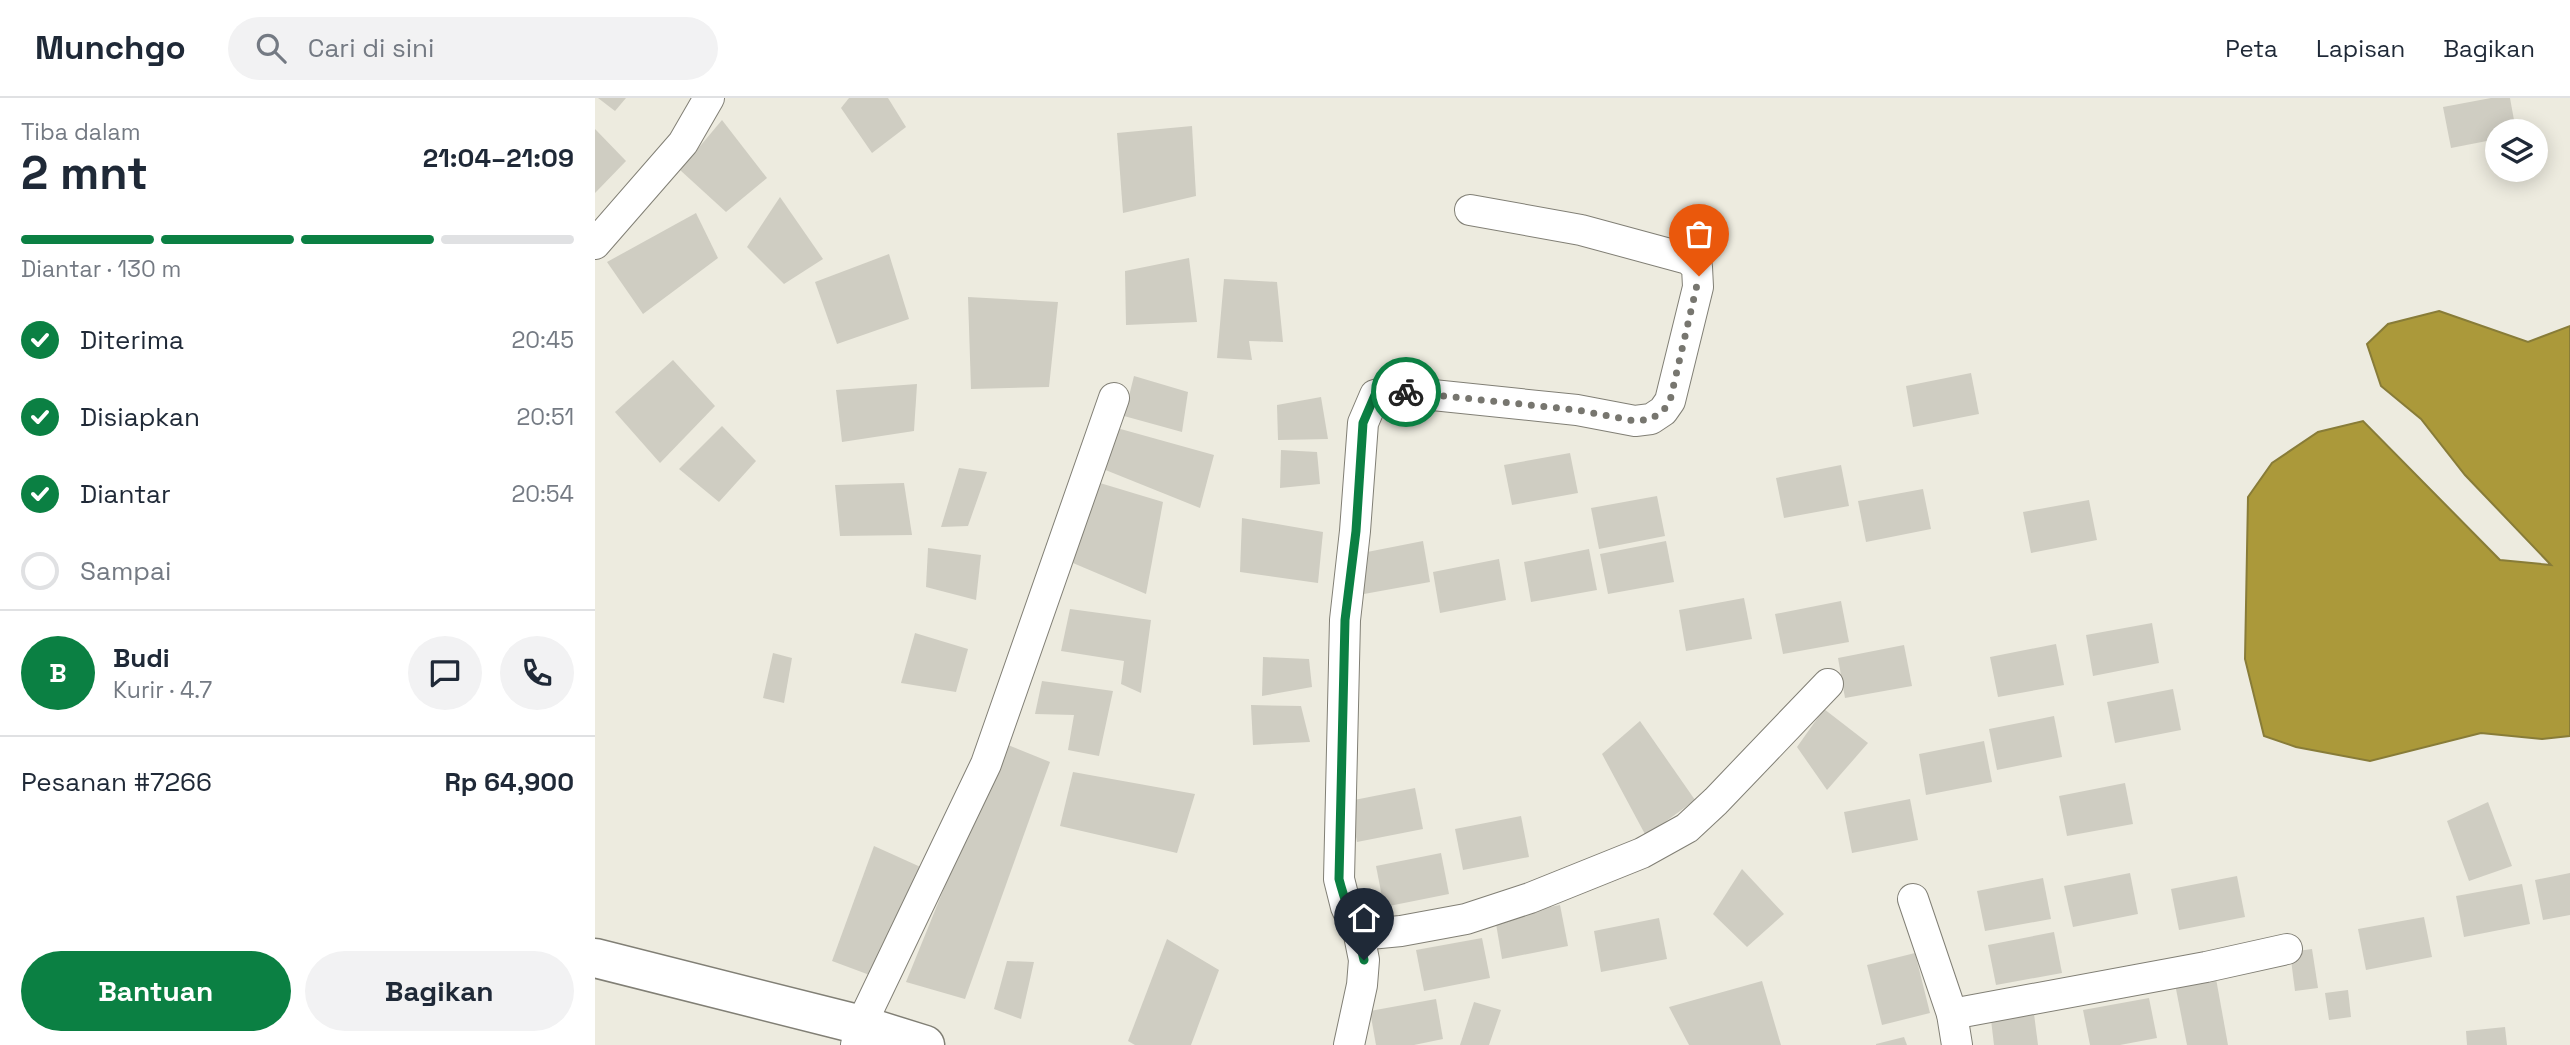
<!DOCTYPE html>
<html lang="id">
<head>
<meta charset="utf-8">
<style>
  body { margin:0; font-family:"Space Grotesk",sans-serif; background:#f2f2f3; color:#1f2937; height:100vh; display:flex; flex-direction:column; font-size:26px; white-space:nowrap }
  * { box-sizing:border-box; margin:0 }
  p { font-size:23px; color:#747a83 }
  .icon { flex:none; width:38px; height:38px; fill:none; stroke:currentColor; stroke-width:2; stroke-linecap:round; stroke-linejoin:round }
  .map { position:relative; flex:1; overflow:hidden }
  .panel { display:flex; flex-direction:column; background:#fff; width:595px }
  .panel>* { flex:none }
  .fabs { position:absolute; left:1890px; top:21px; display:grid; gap:14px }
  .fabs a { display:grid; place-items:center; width:63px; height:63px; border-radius:50%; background:#fff; box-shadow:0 4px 18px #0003; font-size:35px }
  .pin { position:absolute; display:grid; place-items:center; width:60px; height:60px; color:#fff; margin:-72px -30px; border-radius:50% 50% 50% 0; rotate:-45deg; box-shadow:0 0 7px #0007 }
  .pin .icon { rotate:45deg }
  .courier { position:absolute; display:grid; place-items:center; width:70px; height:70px; margin:-35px; border:5px solid #0b8043; border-radius:50%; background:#fff; color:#222; box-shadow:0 2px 9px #0007 }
  .overview em { font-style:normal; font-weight:700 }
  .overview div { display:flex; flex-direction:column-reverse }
  .overview { display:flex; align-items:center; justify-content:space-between; height:119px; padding:0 21px }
  h1 { font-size:46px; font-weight:700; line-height:52px }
  .bar { display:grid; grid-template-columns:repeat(4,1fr); gap:10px 7px; align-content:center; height:84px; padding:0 21px }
  .bar i { height:9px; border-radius:5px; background:#e0e1e3 }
  .bar .on { background:#0b8043 }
  .bar p { grid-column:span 4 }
  .line { display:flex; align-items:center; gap:18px; padding:0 21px; border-top:2px solid #e0e1e3 }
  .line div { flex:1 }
  .round { display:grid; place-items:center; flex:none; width:74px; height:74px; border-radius:37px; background:#f2f2f3 }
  ol { padding:0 21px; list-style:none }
  li { display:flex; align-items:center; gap:21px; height:77px }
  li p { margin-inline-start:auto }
  li .icon { padding:7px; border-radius:50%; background:#0b8043; color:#fff; stroke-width:4 }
  li:last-child { color:#747a83 }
  li i { width:38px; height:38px; border:4px solid #e0e1e3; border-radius:50% }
  .primary-button { display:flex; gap:14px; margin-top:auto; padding:14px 21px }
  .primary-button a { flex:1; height:80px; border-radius:42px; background:#0b8043; color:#fff; font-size:28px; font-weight:700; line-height:80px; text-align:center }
  .primary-button a+a { background:#f2f2f3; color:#1f2937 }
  header { display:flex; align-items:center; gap:42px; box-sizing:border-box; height:98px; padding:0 35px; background:#fff; border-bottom:2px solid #e0e1e3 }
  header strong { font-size:33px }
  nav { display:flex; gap:38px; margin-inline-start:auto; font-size:24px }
  .search { width:490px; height:63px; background:#f2f2f3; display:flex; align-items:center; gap:18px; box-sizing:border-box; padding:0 24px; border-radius:38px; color:#747a83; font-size:26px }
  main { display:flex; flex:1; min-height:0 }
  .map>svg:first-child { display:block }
  .water { fill:#ab993a; stroke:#887c38; stroke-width:2 }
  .building { fill:#cfcdc2 }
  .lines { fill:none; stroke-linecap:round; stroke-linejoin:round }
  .street-casing { stroke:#817f75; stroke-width:32 }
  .secondary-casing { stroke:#817f75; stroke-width:41 }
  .street { stroke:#fff; stroke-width:30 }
  .secondary { stroke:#fff; stroke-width:38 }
  .done { stroke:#77766f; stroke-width:7; stroke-dasharray:0 12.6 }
  .route { stroke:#0b8043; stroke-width:9 }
</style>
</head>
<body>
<header>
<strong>Munchgo</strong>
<div class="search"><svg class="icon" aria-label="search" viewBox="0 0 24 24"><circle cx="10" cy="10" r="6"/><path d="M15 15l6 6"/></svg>Cari di sini</div>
<nav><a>Peta</a><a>Lapisan</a><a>Bagikan</a></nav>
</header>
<main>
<section class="panel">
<div class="overview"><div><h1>2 mnt</h1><p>Tiba dalam</p></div><em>21:04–21:09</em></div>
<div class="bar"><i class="on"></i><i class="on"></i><i class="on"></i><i></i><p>Diantar · 130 m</p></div>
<ol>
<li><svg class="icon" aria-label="check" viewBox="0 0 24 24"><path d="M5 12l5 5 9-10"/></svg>Diterima<p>20:45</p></li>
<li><svg class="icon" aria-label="check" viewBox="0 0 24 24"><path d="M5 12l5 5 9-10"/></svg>Disiapkan<p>20:51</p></li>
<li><svg class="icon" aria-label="check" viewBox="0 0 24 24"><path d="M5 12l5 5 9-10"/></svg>Diantar<p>20:54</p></li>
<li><i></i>Sampai</li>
</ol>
<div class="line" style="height:126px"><b class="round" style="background:#0b8043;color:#fff">B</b><div><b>Budi</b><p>Kurir · 4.7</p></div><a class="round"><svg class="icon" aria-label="chat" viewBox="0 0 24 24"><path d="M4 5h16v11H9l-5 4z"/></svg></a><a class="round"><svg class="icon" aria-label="phone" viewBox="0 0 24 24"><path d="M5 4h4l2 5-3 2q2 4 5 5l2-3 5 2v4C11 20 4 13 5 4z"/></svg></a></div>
<div class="line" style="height:91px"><div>Pesanan #7266</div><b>Rp 64,900</b></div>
<div class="primary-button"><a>Bantuan</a><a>Bagikan</a></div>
</section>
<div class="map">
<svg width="1975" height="947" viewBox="0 0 1975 947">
  <rect width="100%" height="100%" fill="#edebdf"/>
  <path class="water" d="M1844,213L1933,244L1975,228V638L1947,641L1886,635L1775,663L1701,649L1669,638L1650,561L1653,399L1677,365L1723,334L1768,323L1905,462L1956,467L1870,377L1826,321L1786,288L1772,246L1793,226Z"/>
  <g class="building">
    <path d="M3,0H31L20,13Z"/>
    <path d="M254,0H293L311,29L277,55L246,10Z"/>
    <path d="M1896,0H1915L1921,33H1902V41L1856,50L1848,9Z"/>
    <path d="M127,22L172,80L131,114L85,72Z"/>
    <path d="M597,28L601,98L528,115L522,35Z"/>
    <path d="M0,31L31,63L0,95Z"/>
    <path d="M185,99L228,161L189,186L152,149Z"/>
    <path d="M101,115L123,160L48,216L12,164Z"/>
    <path d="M294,156L314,221L242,246L220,184Z"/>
    <path d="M594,160L602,224L531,227L530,173Z"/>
    <path d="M629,181L682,184L688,244L654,243L657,262L622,260Z"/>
    <path d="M373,199L463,204L454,289L376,291Z"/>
    <path d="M78,262L120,308L65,365L20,314Z"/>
    <path d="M1376,275L1384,316L1318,329L1311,288Z"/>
    <path d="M539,278L593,294L587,334L529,318Z"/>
    <path d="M322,286L319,333L247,344L241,292Z"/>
    <path d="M726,299L733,341L683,342L682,307Z"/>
    <path d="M127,328L161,363L124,404L84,371Z"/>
    <path d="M522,330L619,357L605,410L508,371Z"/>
    <path d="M686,352L722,354L725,386L685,390Z"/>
    <path d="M975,355L983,395L917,407L909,367Z"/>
    <path d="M1246,367L1254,408L1189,420L1181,380Z"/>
    <path d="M364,370L392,374L373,428L346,429Z"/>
    <path d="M495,382L568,404L551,496L478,465Z"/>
    <path d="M309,385L317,437L245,438L240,387Z"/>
    <path d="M1328,391L1336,431L1271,444L1263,403Z"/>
    <path d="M1062,398L1070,438L1004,451L996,410Z"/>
    <path d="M1494,402L1502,442L1436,455L1428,414Z"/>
    <path d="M647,420L728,434L723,485L645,474Z"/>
    <path d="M828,443L835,484L769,496L762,456Z"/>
    <path d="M1071,443L1079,484L1013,496L1005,456Z"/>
    <path d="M333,450L386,457L381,502L331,489Z"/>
    <path d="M994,451L1002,492L936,504L929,464Z"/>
    <path d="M904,461L911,502L845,515L838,474Z"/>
    <path d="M1149,500L1157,541L1091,553L1084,512Z"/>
    <path d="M1246,503L1254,544L1188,556L1180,516Z"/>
    <path d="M475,511L556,522L546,595L526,586L529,563L466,553Z"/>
    <path d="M1557,525L1564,565L1498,578L1491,537Z"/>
    <path d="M320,535L373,551L361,594L306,585Z"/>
    <path d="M1461,546L1469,587L1403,599L1395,559Z"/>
    <path d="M1309,547L1317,588L1250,600L1243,560Z"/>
    <path d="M178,555L197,560L189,605L168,600Z"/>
    <path d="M668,559L714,561L717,589L667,598Z"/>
    <path d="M447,583L518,593L504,658L473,652L479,617L440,616Z"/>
    <path d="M1578,591L1586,632L1520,645L1512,604Z"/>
    <path d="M656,607L706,608L715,644L658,647Z"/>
    <path d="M1229,611L1273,645L1232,692L1202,649Z"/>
    <path d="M1459,618L1467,659L1402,672L1394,631Z"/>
    <path d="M1045,623L1100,702L1051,738L1007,656Z"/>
    <path d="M1389,643L1397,684L1331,697L1324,656Z"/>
    <path d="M408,645L455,664L370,901L311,884Z"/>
    <path d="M478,674L600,696L582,755L465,728Z"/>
    <path d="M1530,685L1538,726L1472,738L1464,698Z"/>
    <path d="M820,690L828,731L762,744L754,703Z"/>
    <path d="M1315,701L1323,742L1257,755L1249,714Z"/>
    <path d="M1893,704L1917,768L1874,783L1852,723Z"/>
    <path d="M926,718L934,759L868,772L860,731Z"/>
    <path d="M279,748L330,771L280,879L237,863Z"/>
    <path d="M846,755L854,796L789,809L781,768Z"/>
    <path d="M1147,771L1189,816L1152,849L1118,816Z"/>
    <path d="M1535,775L1543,816L1478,829L1469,788Z"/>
    <path d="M1975,775V817L1948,822L1940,782Z"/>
    <path d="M1642,778L1650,819L1584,832L1576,791Z"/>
    <path d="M1448,780L1456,821L1390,833L1382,793Z"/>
    <path d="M1927,786L1935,826L1869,839L1861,798Z"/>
    <path d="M965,807L973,848L907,861L900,820Z"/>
    <path d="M1829,819L1837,859L1771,872L1763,831Z"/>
    <path d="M1064,820L1072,861L1006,874L999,833Z"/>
    <path d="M1459,834L1467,875L1401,887L1393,847Z"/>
    <path d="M887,840L895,880L829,893L821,852Z"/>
    <path d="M572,841L624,872L596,947H540L533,943Z"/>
    <path d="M1717,851L1723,890L1700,893L1695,854Z"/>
    <path d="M1320,855L1335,915L1287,927L1272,867Z"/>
    <path d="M412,863L439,864L426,921L399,911Z"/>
    <path d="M1620,875L1633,947H1592L1580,886Z"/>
    <path d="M1167,883L1186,947H1094L1074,909Z"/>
    <path d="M1753,892L1756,919L1734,922L1730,895Z"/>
    <path d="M1554,900L1562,940L1525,947H1495L1488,912Z"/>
    <path d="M841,901L848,941L819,947H781L775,913Z"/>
    <path d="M879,904L906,912L894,947H865Z"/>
    <path d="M1438,908L1443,947H1399L1395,913Z"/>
    <path d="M1910,929L1912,947H1872L1871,933Z"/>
    <path d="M1309,939L1312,947H1281V946Z"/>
  </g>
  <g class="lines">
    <defs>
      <g id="street">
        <path d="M0,146L88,45L114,0"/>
        <path d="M1318,801L1357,916L1362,947"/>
        <path d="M764,837L806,833L871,821L935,800L1047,755L1092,730L1121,703L1233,586"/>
        <path d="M1357,916L1611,869L1692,851"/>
        <path d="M261,947L266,927L391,666L519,300"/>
        <path d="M754,947L767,887L769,862L764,837L751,809L744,781L750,522L760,433L768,325L780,297L799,293L982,312L1040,323L1056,321L1068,313L1075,303L1103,189L1102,169L1093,161L986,132L875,112"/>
      </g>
      <path id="secondary" d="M0,860L266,927L330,947"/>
    </defs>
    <use href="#street" class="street-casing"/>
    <use href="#secondary" class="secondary-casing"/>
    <use href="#street" class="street"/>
    <use href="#secondary" class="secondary"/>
  </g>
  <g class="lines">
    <path class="done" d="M811,294L982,312L1040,323L1056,321L1068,313L1075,303L1104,178"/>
    <path class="route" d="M769,862C763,834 751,809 744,781L750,522L761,433L768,325L780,297L799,293L811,294"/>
  </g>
</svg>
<div class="fabs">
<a><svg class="icon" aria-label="layers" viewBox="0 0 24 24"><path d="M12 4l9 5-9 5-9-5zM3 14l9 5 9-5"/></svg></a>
</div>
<div class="pin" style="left:1104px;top:178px;background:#ea580c"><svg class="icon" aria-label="bag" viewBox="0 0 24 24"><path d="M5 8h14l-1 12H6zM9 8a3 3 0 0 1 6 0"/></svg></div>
<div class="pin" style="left:769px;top:862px;background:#1f2937"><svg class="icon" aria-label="home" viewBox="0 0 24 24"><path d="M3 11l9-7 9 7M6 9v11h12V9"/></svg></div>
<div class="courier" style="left:811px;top:294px"><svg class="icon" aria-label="bike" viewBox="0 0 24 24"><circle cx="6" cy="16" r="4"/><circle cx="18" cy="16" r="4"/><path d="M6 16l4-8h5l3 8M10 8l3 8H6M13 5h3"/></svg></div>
</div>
</main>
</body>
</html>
